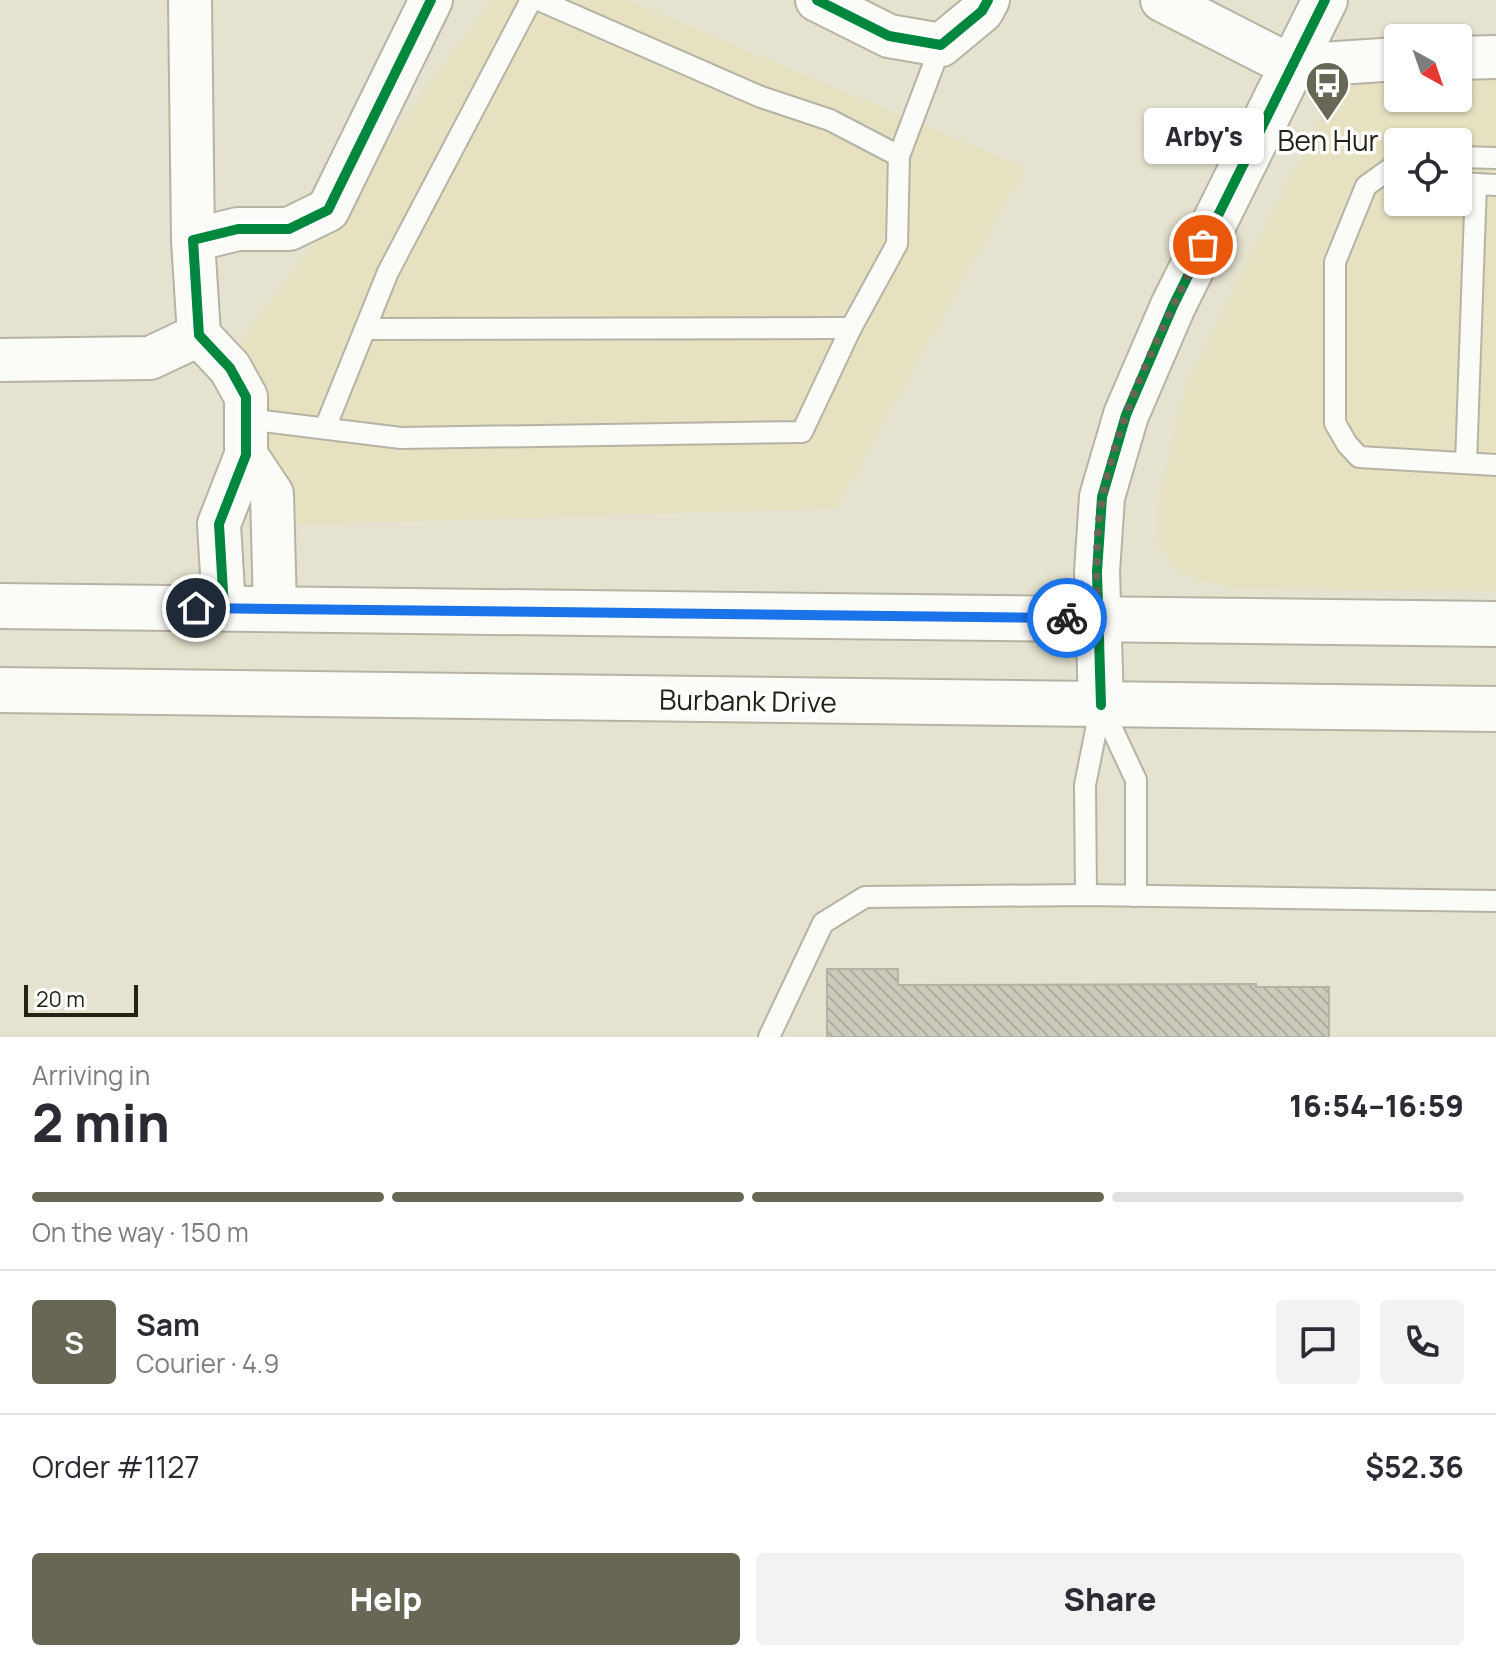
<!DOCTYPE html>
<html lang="en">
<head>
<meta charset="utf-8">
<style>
  body { margin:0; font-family:Manrope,sans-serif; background:#f2f2f3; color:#2b2b33; height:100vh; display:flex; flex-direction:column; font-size:30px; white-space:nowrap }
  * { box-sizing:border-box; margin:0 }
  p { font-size:26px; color:#7c7c81 }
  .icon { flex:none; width:44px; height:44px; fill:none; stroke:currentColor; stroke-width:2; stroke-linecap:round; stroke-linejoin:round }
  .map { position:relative; height:1037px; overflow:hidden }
  .drawer { display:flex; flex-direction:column; background:#fff; flex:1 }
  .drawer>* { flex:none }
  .needle { width:52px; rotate:140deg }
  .controls { position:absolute; left:1384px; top:24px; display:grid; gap:16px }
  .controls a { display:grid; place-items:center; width:88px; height:88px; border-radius:8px; background:#fff; box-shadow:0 2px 6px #0004; font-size:40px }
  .scale { position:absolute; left:24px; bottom:20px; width:114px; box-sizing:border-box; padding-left:8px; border:4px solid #242214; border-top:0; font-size:22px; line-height:28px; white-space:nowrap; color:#242214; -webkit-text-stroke:6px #fff; paint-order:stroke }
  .pin { position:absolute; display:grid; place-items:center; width:68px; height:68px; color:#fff; margin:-34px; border:4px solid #fff; border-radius:50%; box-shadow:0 2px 8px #0007 }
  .courier { position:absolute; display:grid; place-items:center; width:80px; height:80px; margin:-40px; border:6px solid #1a73e8; border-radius:50%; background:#fff; color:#222; box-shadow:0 2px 10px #0007 }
  .bubble { position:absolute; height:56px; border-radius:8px; background:#fff; box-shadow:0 2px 6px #0004; font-size:26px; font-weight:800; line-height:56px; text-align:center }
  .overview em { font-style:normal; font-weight:800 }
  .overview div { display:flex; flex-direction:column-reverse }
  .overview { display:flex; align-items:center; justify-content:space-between; height:136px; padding:0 32px }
  h1 { font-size:52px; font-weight:800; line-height:60px }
  .bar { display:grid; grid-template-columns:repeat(4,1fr); gap:12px 8px; align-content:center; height:96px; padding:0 32px }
  .bar i { height:10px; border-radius:6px; background:#e1e1e2 }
  .bar .on { background:#686655 }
  .bar p { grid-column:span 4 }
  .line { display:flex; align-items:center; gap:20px; padding:0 32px; border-top:2px solid #e1e1e2 }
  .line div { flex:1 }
  .round { display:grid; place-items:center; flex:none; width:84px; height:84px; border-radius:8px; background:#f2f2f3 }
  .cta { display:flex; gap:16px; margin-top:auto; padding:16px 32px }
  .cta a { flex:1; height:92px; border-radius:8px; background:#686655; color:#fff; font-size:32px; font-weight:800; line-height:92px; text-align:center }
  .cta a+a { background:#f2f2f3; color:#2b2b33 }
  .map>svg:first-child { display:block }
  .built { fill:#e6e1c0; fill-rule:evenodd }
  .building { fill:url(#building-back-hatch); stroke:#b4b2a2; stroke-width:2 }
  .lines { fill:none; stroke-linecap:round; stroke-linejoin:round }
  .lane-casing { stroke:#b5b3a4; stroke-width:24 }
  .street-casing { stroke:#b5b3a4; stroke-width:46 }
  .secondary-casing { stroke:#b5b3a4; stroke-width:48 }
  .primary-casing { stroke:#b5b3a4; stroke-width:48 }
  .lane { stroke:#fbfbf8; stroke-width:20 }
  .street { stroke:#fbfbf8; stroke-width:42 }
  .secondary { stroke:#fbfbf8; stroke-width:44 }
  .primary { stroke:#fbfbf8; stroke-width:44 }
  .cycleway-casing { stroke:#fff; stroke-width:15 }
  .cycleway { stroke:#00873e; stroke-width:10 }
  .done { stroke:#686655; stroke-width:8; stroke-dasharray:0 14.4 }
  .route { stroke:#1a73e8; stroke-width:10 }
  .labels { text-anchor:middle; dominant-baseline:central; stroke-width:7; stroke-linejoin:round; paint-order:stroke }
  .poi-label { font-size:28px; fill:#242214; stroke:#fff }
  .street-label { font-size:28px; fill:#242214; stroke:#fff }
</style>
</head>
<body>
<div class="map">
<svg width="1496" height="1037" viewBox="0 0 1496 1037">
  <defs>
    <pattern id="building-back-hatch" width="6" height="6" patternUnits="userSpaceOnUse" patternTransform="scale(2)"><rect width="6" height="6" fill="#cccaba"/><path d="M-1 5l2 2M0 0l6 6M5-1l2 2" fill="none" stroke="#afad9f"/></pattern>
  </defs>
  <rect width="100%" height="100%" fill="#e5e3cf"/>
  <g class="built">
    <path d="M492,0H627L1025,168L836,508L291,525L240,343Z"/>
    <path d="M1350,61H1398V98H1458V62H1496V591L1233,588L1182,574L1158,543L1160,497L1186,387ZM1398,142H1458V202H1398Z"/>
  </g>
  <path class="building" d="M827,969H898V985L1256,984V987H1329V1037H827Z"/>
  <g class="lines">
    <defs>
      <g id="lane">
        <path d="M539,0L761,97L830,120L899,156"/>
        <path d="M1458,157L1496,158"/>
        <path d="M1398,163L1366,186L1335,262V423L1347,444L1359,457L1496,465"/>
        <path d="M1458,183L1496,185"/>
        <path d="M365,329L851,328"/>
        <path d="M247,419L401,438L802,432L851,328L897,244L899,156L941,45"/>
        <path d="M325,428L388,272L531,0"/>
        <path d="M1466,463L1476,184"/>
        <path d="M1101,705L1136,780V896"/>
        <path d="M1086,895L1085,785L1101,705"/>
        <path d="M769,1037L823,923L865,897L1086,895L1496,901"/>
      </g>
      <g id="street">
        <path d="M190,0L193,240"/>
        <path d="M817,0L889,36L941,45L982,11L988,0"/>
        <path d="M1162,0L1291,66L1398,59"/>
        <path d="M1458,58L1496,57"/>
        <path d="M0,360L150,358L199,335"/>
        <path d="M246,455L272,494L275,609"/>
        <path d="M224,609L219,524L246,455V397L230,368L199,335L193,240L238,229H289L328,210L431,0"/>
      </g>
      <path id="secondary" d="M1101,705L1097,572L1102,497L1126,415L1173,306L1325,0"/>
      <g id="primary">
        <path d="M0,606L1496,624"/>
        <path d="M0,690L1496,709"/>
      </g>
    </defs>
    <use href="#lane" class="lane-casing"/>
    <use href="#street" class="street-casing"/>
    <use href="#secondary" class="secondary-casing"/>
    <use href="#primary" class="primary-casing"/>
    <use href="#lane" class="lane"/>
    <use href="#street" class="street"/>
    <use href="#secondary" class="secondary"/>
    <use href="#primary" class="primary"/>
    <defs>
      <g id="cycleway">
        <path d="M817,0L889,36L941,45L982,11L988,0"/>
        <path d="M224,609L219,524L246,455V397L230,368L199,335L193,240L238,229H289L328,210L431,0"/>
        <path d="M1101,705L1097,572L1102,497L1126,415L1173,306L1325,0"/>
      </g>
    </defs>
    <use href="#cycleway" class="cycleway-casing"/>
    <use href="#cycleway" class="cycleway"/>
  </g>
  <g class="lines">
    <path class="done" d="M1067,618H1097C1097,578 1095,535 1103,495C1121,407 1164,325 1203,245"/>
    <path class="route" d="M196,608L1067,618"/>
  </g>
  <defs>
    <symbol id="bus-pin" viewBox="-11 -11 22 30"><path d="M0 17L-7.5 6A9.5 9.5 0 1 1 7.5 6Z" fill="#686655" stroke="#fff"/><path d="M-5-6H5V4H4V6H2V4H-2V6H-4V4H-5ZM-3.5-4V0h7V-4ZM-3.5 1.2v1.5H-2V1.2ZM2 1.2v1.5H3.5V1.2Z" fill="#fff"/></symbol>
  </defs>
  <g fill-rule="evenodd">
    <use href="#bus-pin" x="1302" y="58" width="51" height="69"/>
  </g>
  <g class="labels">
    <g class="poi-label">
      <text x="1328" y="140">Ben Hur</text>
    </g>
    <g class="street-label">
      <text transform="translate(748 700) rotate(1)">Burbank Drive</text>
    </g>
  </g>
</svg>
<div class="controls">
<a><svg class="needle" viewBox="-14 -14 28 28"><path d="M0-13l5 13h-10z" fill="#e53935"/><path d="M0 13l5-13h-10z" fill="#7c7c81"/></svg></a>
<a><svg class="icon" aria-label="locate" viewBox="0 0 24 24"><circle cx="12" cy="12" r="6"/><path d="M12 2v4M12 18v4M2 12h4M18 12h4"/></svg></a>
</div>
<div class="scale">20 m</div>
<div class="pin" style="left:1203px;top:245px;background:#ea580c"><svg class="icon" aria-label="bag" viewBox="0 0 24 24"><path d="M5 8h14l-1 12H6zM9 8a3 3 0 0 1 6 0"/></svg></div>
<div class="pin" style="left:196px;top:608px;background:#1f2937"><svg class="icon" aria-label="home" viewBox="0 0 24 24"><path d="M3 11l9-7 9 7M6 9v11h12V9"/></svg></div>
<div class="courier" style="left:1067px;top:618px"><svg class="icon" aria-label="bike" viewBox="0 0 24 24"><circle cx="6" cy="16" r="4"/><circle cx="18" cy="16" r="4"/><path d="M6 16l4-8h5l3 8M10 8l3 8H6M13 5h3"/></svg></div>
<div class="bubble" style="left:1144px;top:108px;width:120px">Arby's</div>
</div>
<section class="drawer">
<div class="overview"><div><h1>2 min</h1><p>Arriving in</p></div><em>16:54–16:59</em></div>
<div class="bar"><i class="on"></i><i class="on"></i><i class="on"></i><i></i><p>On the way · 150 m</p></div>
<div class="line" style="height:144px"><b class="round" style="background:#686655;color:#fff">S</b><div><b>Sam</b><p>Courier · 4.9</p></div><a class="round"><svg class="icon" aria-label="chat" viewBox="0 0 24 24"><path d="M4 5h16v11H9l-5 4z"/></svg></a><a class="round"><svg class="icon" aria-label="phone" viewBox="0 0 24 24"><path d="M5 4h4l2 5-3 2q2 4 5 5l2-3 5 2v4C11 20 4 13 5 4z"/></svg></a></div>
<div class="line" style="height:104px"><div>Order #1127</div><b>$52.36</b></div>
<div class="cta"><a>Help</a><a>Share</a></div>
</section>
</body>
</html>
